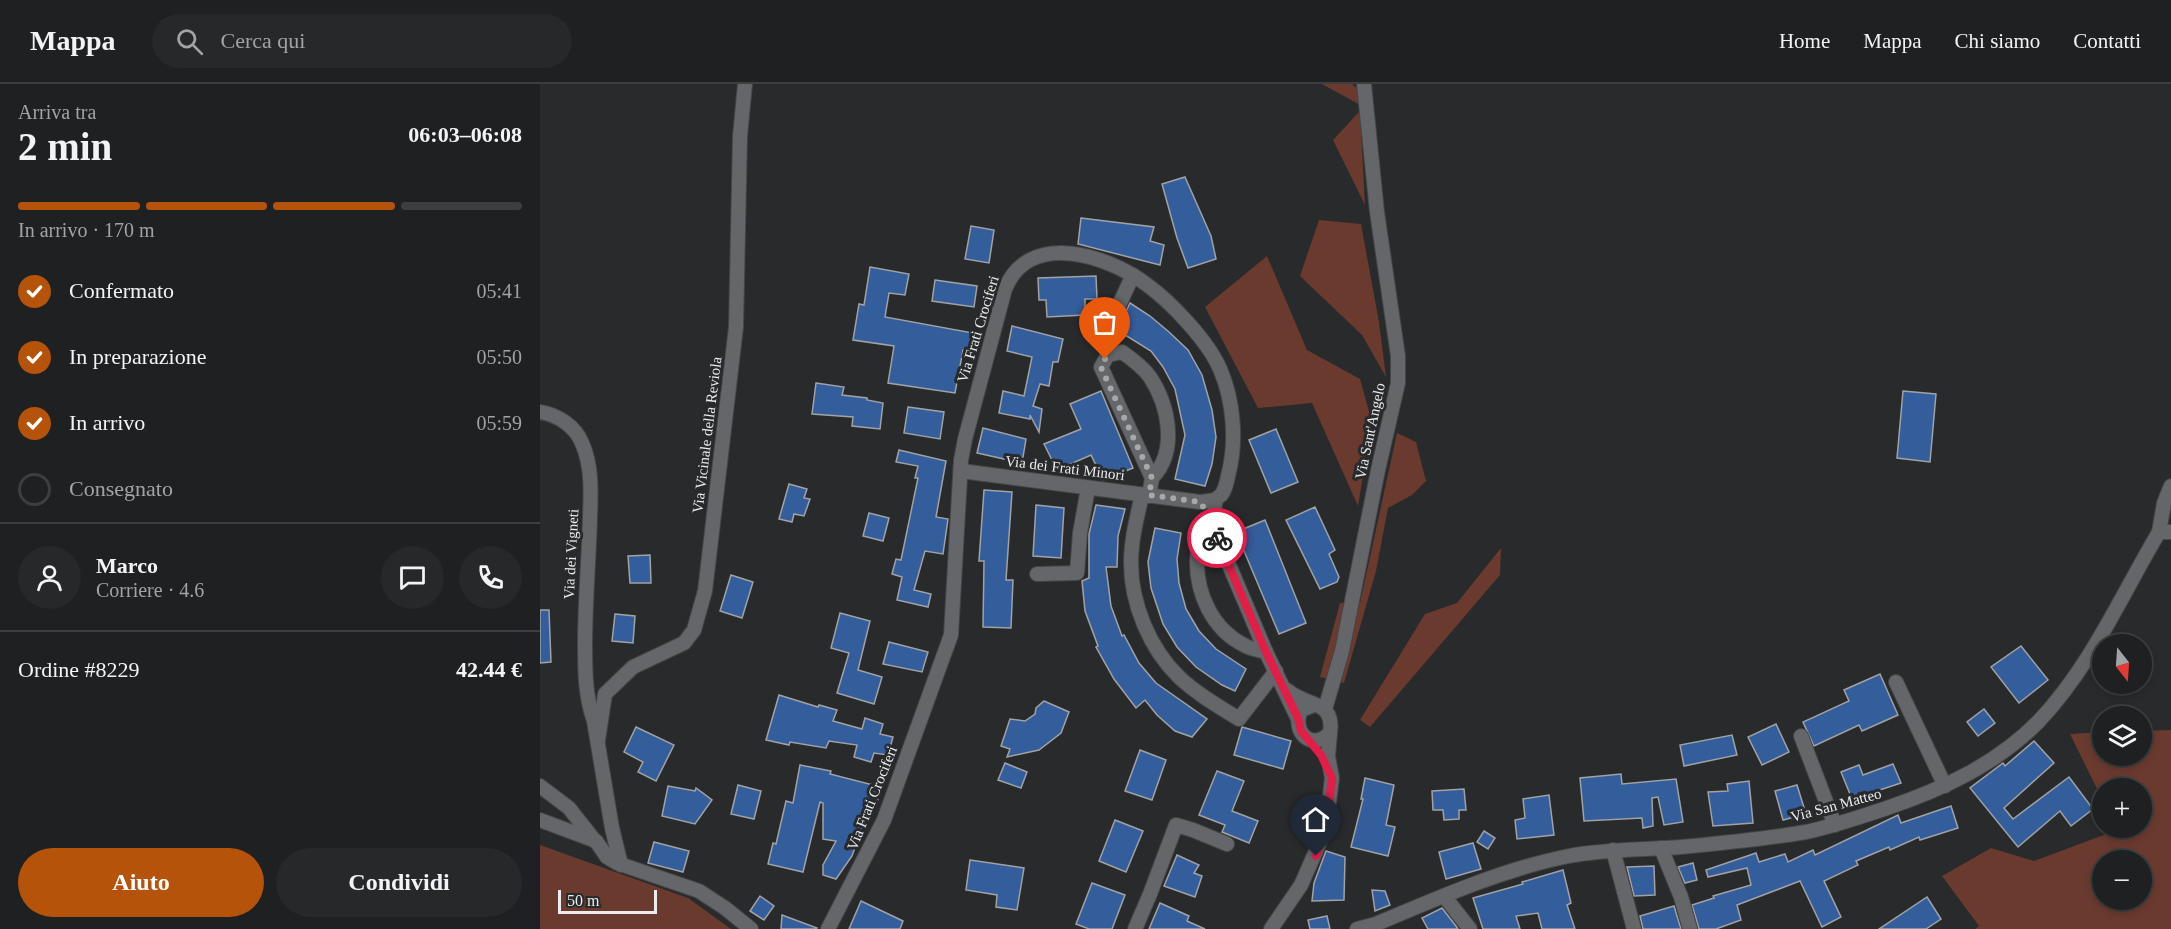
<!DOCTYPE html>
<html lang="it">
<head>
<meta charset="utf-8">
<style>
  body { margin:0; font-family:Georgia,serif; background:#26282a; color:#f1f3f6; height:100vh; display:flex; flex-direction:column; font-size:22px; white-space:nowrap }
  * { box-sizing:border-box; margin:0 }
  p { font-size:20px; color:#a1a3a5 }
  .icon { flex:none; width:33px; height:33px; fill:none; stroke:currentColor; stroke-width:2; stroke-linecap:round; stroke-linejoin:round }
  .map { position:relative; flex:1; overflow:hidden }
  .panel { display:flex; flex-direction:column; background:#1e2021; width:540px }
  .panel>* { flex:none }
  .needle { width:39px; rotate:163deg }
  .buttons { position:absolute; left:1552px; top:550px; display:grid; gap:12px }
  .buttons a { display:grid; place-items:center; width:60px; height:60px; border-radius:50%; background:#1e2021; box-shadow:0 3px 9px #0003,0 0 0 2px #3c3e3f; font-size:30px }
  .scale { position:absolute; left:18px; bottom:15px; width:99px; box-sizing:border-box; padding-left:6px; border:3px solid #ebecee; border-top:0; font-size:16px; line-height:21px; white-space:nowrap; color:#ebecee; -webkit-text-stroke:4px #282a2c; paint-order:stroke }
  .pin { position:absolute; display:grid; place-items:center; width:51px; height:51px; color:#fff; margin:-62px -26px; border-radius:50% 50% 50% 0; rotate:-45deg; box-shadow:0 0 6px #0007 }
  .pin .icon { rotate:45deg }
  .courier { position:absolute; display:grid; place-items:center; width:60px; height:60px; margin:-30px; border:4px solid #e11d48; border-radius:50%; background:#fff; color:#222; box-shadow:0 2px 8px #0007 }
  .overview em { font-style:normal; font-weight:800 }
  .overview div { display:flex; flex-direction:column-reverse }
  .overview { display:flex; align-items:center; justify-content:space-between; height:102px; padding:0 18px }
  h1 { font-size:39px; font-weight:800; line-height:45px }
  .bar { display:grid; grid-template-columns:repeat(4,1fr); gap:9px 6px; align-content:center; height:72px; padding:0 18px }
  .bar i { height:8px; border-radius:4px; background:#3c3e3f }
  .bar .selected { background:#b45309 }
  .bar p { grid-column:span 4 }
  .line { display:flex; align-items:center; gap:15px; padding:0 18px; border-top:2px solid #3c3e3f }
  .line div { flex:1 }
  .round { display:grid; place-items:center; flex:none; width:63px; height:63px; border-radius:32px; background:#26282a }
  ol { padding:0 18px; list-style:none }
  li { display:flex; align-items:center; gap:18px; height:66px }
  li p { margin-inline-start:auto }
  li .icon { padding:6px; border-radius:50%; background:#b45309; color:#fff; stroke-width:4 }
  li:last-child { color:#a1a3a5 }
  li i { width:33px; height:33px; border:3px solid #3c3e3f; border-radius:50% }
  .action { display:flex; gap:12px; margin-top:auto; padding:12px 18px }
  .action a { flex:1; height:69px; border-radius:36px; background:#b45309; color:#fff; font-size:24px; font-weight:800; line-height:69px; text-align:center }
  .action a+a { background:#26282a; color:#f1f3f6 }
  header { display:flex; align-items:center; gap:36px; box-sizing:border-box; height:84px; padding:0 30px; background:#1e2021; border-bottom:2px solid #3c3e3f }
  header strong { font-size:28px }
  nav { display:flex; gap:33px; margin-inline-start:auto; font-size:21px }
  .search { width:420px; height:54px; background:#26282a; display:flex; align-items:center; gap:15px; box-sizing:border-box; padding:0 21px; border-radius:33px; color:#a1a3a5; font-size:22px }
  main { display:flex; flex:1; min-height:0 }
  .map>svg:first-child { display:block }
  .green { fill:#6a3a2f; fill-rule:evenodd }
  .building { fill:#345d9c; stroke:#a0a2a5; stroke-width:1.5 }
  .lines { fill:none; stroke-linecap:round; stroke-linejoin:round }
  .minor-casing { stroke:#454648; stroke-width:16 }
  .minor { stroke:#646669; stroke-width:14 }
  .done { stroke:#a7a8aa; stroke-width:6; stroke-dasharray:0 10.8 }
  .route { stroke:#e11d48; stroke-width:8 }
  .labels { text-anchor:middle; dominant-baseline:central; stroke-width:6; stroke-linejoin:round; paint-order:stroke }
  .street-label { font-size:15px; fill:#ebecee; stroke:#282a2c }
</style>
</head>
<body>
<header>
<strong>Mappa</strong>
<div class="search"><svg class="icon" aria-label="search" viewBox="0 0 24 24"><circle cx="10" cy="10" r="6"/><path d="M15 15l6 6"/></svg>Cerca qui</div>
<nav><a>Home</a><a>Mappa</a><a>Chi siamo</a><a>Contatti</a></nav>
</header>
<main>
<section class="panel">
<div class="overview"><div><h1>2 min</h1><p>Arriva tra</p></div><em>06:03–06:08</em></div>
<div class="bar"><i class="selected"></i><i class="selected"></i><i class="selected"></i><i></i><p>In arrivo · 170 m</p></div>
<ol>
<li><svg class="icon" aria-label="check" viewBox="0 0 24 24"><path d="M5 12l5 5 9-10"/></svg>Confermato<p>05:41</p></li>
<li><svg class="icon" aria-label="check" viewBox="0 0 24 24"><path d="M5 12l5 5 9-10"/></svg>In preparazione<p>05:50</p></li>
<li><svg class="icon" aria-label="check" viewBox="0 0 24 24"><path d="M5 12l5 5 9-10"/></svg>In arrivo<p>05:59</p></li>
<li><i></i>Consegnato</li>
</ol>
<div class="line" style="height:108px"><a class="round"><svg class="icon" aria-label="person" viewBox="0 0 24 24"><circle cx="12" cy="8" r="4"/><path d="M4 21q1-7 8-7t8 7"/></svg></a><div><b>Marco</b><p>Corriere · 4.6</p></div><a class="round"><svg class="icon" aria-label="chat" viewBox="0 0 24 24"><path d="M4 5h16v11H9l-5 4z"/></svg></a><a class="round"><svg class="icon" aria-label="phone" viewBox="0 0 24 24"><path d="M5 4h4l2 5-3 2q2 4 5 5l2-3 5 2v4C11 20 4 13 5 4z"/></svg></a></div>
<div class="line" style="height:78px"><div>Ordine #8229</div><b>42.44 €</b></div>
<div class="action"><a>Aiuto</a><a>Condividi</a></div>
</section>
<div class="map">
<svg width="1631" height="845" viewBox="0 0 1631 845">
  <rect width="100%" height="100%" fill="#282a2c"/>
  <g class="green">
    <path d="M782,0H812L820,7L822,22Z"/>
    <path d="M820,27L825,121L793,56Z"/>
    <path d="M779,136L821,140L839,238L846,293L822,251L760,192Z"/>
    <path d="M727,172L767,266L820,295L832,338L818,422L772,319L718,324L665,223Z"/>
    <path d="M857,349L876,358L886,397L872,411L848,424L836,487L804,599L780,593L800,519H820Z"/>
    <path d="M961,464L960,491L830,643L820,636L885,530L917,519Z"/>
    <path d="M1631,646V845H1435L1439,842L1402,792L1451,764L1494,777L1577,746L1576,744H1602V705H1563V717L1530,650L1563,648V672H1602V647ZM1563,777H1602V816H1563Z"/>
    <path d="M0,761L148,814L191,845H0Z"/>
  </g>
  <g class="building">
    <path d="M645,93L671,152L676,175L648,184L637,154L622,100Z"/>
    <path d="M541,134L614,143L610,157L624,161L620,181L538,160Z"/>
    <path d="M431,142L454,146L449,179L425,175Z"/>
    <path d="M330,183L369,190L365,211L349,209L345,233L433,249L430,267L423,266L415,309L348,299L354,262L313,256L319,220L324,221Z"/>
    <path d="M556,192L557,215H545V231L507,233L506,216H499L498,194Z"/>
    <path d="M395,196L437,202L434,223L392,217Z"/>
    <path d="M590,219L610,232L629,248L648,266L662,291L672,326L676,353L672,380L665,402L635,395L645,351L635,305L623,283L611,267L577,246Z"/>
    <path d="M472,242L523,255L518,278H513L509,302L500,300L493,322L502,325L499,348L490,331V335L459,329L463,307L484,312L492,273L467,267Z"/>
    <path d="M276,299L304,303L302,311L327,314V316L343,319L340,345L312,342L313,333L272,330Z"/>
    <path d="M561,307L593,384L563,396L551,371L517,386L504,360L541,345L530,320Z"/>
    <path d="M1363,307L1396,310L1390,378L1357,374Z"/>
    <path d="M368,323L404,328L400,355L364,349Z"/>
    <path d="M443,344L486,355L482,379L437,369Z"/>
    <path d="M736,345L758,398L731,409L709,356Z"/>
    <path d="M359,366L406,377L396,433L408,435L403,470L385,467L374,506L391,510L388,523L357,516L362,493L352,490L356,475L361,476L378,394H375L378,382L356,378Z"/>
    <path d="M249,400L267,405L264,414L270,415L264,432L254,430L252,438L239,435Z"/>
    <path d="M444,406L472,408L466,496H473L471,544L443,543L444,477H439Z"/>
    <path d="M496,421L524,424L521,474L493,472Z"/>
    <path d="M556,421L585,425L578,452L577,483H566L571,522L582,552L584,551L599,579L616,599L667,635L652,653L635,647L617,631L605,616L596,624L574,595L556,563L558,562L545,527L542,497L549,494V450Z"/>
    <path d="M775,423L795,466L789,470L799,493L797,498L780,505L746,436Z"/>
    <path d="M329,429L349,434L343,457L323,452Z"/>
    <path d="M725,436L766,539L739,550L696,448Z"/>
    <path d="M615,444L641,449L637,475L639,499L646,525L659,547L676,565L706,585L695,607L682,601L656,583L637,563L623,540L611,504L608,478Z"/>
    <path d="M110,471L111,499H90L88,472Z"/>
    <path d="M191,491L213,498L202,534L180,527Z"/>
    <path d="M0,526H9L11,578L0,579Z"/>
    <path d="M300,529L330,537L318,586L342,593L334,620L297,609L309,569L291,564Z"/>
    <path d="M75,530L95,532L93,559L72,557Z"/>
    <path d="M349,558L388,568L382,588L343,580Z"/>
    <path d="M1481,562L1508,596L1479,619L1451,583Z"/>
    <path d="M1340,590L1358,631L1322,647L1319,641L1274,662L1263,638L1309,617L1304,606Z"/>
    <path d="M239,611L278,623L279,621L297,626L293,637L322,645L325,634L343,640L340,650L353,653L348,671L334,669L331,678L314,673L317,661L289,657L286,664L250,658L249,661L226,656Z"/>
    <path d="M504,617L529,628L521,649L499,666L467,673L470,665L461,662L470,635L485,637L495,630L496,624Z"/>
    <path d="M1444,625L1455,639L1438,652L1427,638Z"/>
    <path d="M1236,640L1249,668L1222,681L1208,653Z"/>
    <path d="M96,643L134,661L116,697L98,688L103,678L84,668Z"/>
    <path d="M702,643L751,657L743,685L694,671Z"/>
    <path d="M1192,651L1197,671L1144,682L1140,661Z"/>
    <path d="M1494,657L1514,679L1464,724L1473,735L1529,693L1553,725L1531,742L1520,727L1478,763L1430,704L1463,679L1465,682Z"/>
    <path d="M600,666L626,676L612,716L585,707Z"/>
    <path d="M465,679L487,688L481,704L458,696Z"/>
    <path d="M1353,680L1361,699L1312,715L1301,688L1319,681L1323,691Z"/>
    <path d="M260,681L291,687L290,690L341,703L336,722L330,721L312,772L296,795L283,791V781L296,757L283,755V719L280,718L263,788L228,780L233,759L236,760L246,717L253,719Z"/>
    <path d="M677,687L704,697L692,727L718,737L709,759L682,748L685,741L659,731Z"/>
    <path d="M1081,690L1082,700L1136,695L1143,738L1124,741L1118,713L1112,714L1113,742L1103,744L1102,734L1044,737L1040,694Z"/>
    <path d="M825,694L854,701L846,741L855,743L848,772L811,763L823,715H821Z"/>
    <path d="M1209,697L1213,739L1173,742L1168,708L1188,707L1187,700Z"/>
    <path d="M198,701L221,707L214,735L191,730Z"/>
    <path d="M1257,701L1266,730L1243,736L1235,707Z"/>
    <path d="M128,702L155,707L156,704L172,716L155,740L122,732Z"/>
    <path d="M924,705L926,726H919V735L904,736L903,726H893L892,707Z"/>
    <path d="M1009,711L1014,751L977,755L975,736L985,734L983,715Z"/>
    <path d="M1411,722L1418,744L1380,756L1379,753L1350,766L1349,763L1316,777L1318,781L1284,797L1301,833L1282,843L1260,797L1197,821L1201,836L1176,845H1159L1152,821L1174,814L1173,812L1211,801L1207,784L1168,793L1166,786L1216,769L1219,778L1245,770L1248,778L1273,766L1275,771L1358,731L1361,739Z"/>
    <path d="M575,736L603,747L586,788L559,777Z"/>
    <path d="M944,747L955,754L948,765L937,758Z"/>
    <path d="M114,758L149,767L143,788L108,779Z"/>
    <path d="M933,759L941,785L906,795L899,768Z"/>
    <path d="M786,767L805,773L804,816L772,817L774,799Z"/>
    <path d="M637,771L659,781L654,789L662,792L655,813L624,802Z"/>
    <path d="M430,776L484,784L477,826L456,823L457,811L426,806Z"/>
    <path d="M1153,779L1157,796L1145,799L1138,783Z"/>
    <path d="M1114,782L1115,811L1094,812L1087,783Z"/>
    <path d="M1023,786L1031,819L1027,821L1035,845H1002L998,829L976,832L980,845H943L933,814L983,800L982,798Z"/>
    <path d="M552,799L585,811L572,845H549L536,840Z"/>
    <path d="M832,806L845,807L850,821L835,827Z"/>
    <path d="M220,812L234,822L224,836L210,827Z"/>
    <path d="M1387,813L1401,835L1386,845H1339Z"/>
    <path d="M321,817L363,837L360,845H309Z"/>
    <path d="M620,819L649,832L647,837L665,845H609Z"/>
    <path d="M1134,822L1141,845H1103L1100,832Z"/>
    <path d="M902,824L916,842L918,845H888L882,834Z"/>
    <path d="M242,831L277,844L276,845H241Z"/>
    <path d="M787,832L790,845H770L768,836Z"/>
  </g>
  <g class="lines">
    <defs>
      <g id="minor">
        <path d="M572,270L565,251L593,191"/>
        <path d="M0,328C18,331 35,342 42,359C52,381 51,408 50,432C49,474 45,517 45,560C45,586 45,612 54,637L72,744L81,781"/>
        <path d="M421,387L660,418L676,416"/>
        <path d="M602,411C597,433 591,456 591,479C591,520 610,565 639,593C657,610 678,622 699,635L736,587"/>
        <path d="M609,412L612,394L561,283L568,271L582,268C592,275 603,283 610,293C629,322 638,367 612,394"/>
        <path d="M670,436L726,568L758,635"/>
        <path d="M673,443C660,450 658,461 657,475C656,509 672,545 704,561C710,565 719,566 726,568"/>
        <path d="M1619,448L1624,419L1631,402"/>
        <path d="M497,490L537,489L540,449L548,404"/>
        <path d="M1356,598L1405,702"/>
        <path d="M747,606C767,624 795,615 790,649C771,668 751,647 761,626L774,621"/>
        <path d="M785,625L802,567L838,386L858,299V272L837,128L824,0"/>
        <path d="M1261,652L1295,741"/>
        <path d="M58,656L65,610L93,583L144,559L154,546L165,507L196,243L200,52L205,0"/>
        <path d="M0,702L29,724L55,757"/>
        <path d="M0,736L56,757L67,773L77,779L159,807L185,824L211,845"/>
        <path d="M1121,764L1141,813L1150,845"/>
        <path d="M1073,766L1094,845"/>
        <path d="M904,812L930,845"/>
        <path d="M288,845L344,736L411,551L421,376L425,355L465,205C489,146 567,171 606,200C631,218 668,257 680,285C694,317 697,359 688,392C687,398 685,405 682,410C681,412 677,413 676,416C674,421 674,437 673,443"/>
        <path d="M595,845L610,810L636,741L653,746L687,760"/>
        <path d="M731,845L761,801L786,744L792,694L788,672L790,649"/>
        <path d="M817,845L836,840C898,814 963,785 1029,772C1066,765 1104,766 1141,763C1183,759 1225,755 1266,748C1294,742 1320,733 1347,724C1403,705 1457,680 1499,637C1551,582 1581,512 1619,448H1631"/>
      </g>
    </defs>
    <use href="#minor" class="minor-casing"/>
    <use href="#minor" class="minor"/>
  </g>
  <g class="lines">
    <path class="done" d="M565,275L561,283L563,288L612,394L609,411L660,418L666,427L677,454"/>
    <path class="route" d="M677,454L726,568L758,634L761,647L781,671L792,694L786,744L776,772"/>
  </g>
  <g class="labels">
    <g class="street-label">
      <text transform="translate(438 245) rotate(-73)">Via Frati Crociferi</text>
      <text transform="translate(830 347) rotate(-78)">Via Sant'Angelo</text>
      <text transform="translate(167 351) rotate(-83)">Via Vicinale della Reviola</text>
      <text transform="translate(525 384) rotate(7)">Via dei Frati Minori</text>
      <text transform="translate(31 470) rotate(-87)">Via dei Vigneti</text>
      <text transform="translate(332 714) rotate(-68)">Via Frati Crociferi</text>
      <text transform="translate(1296 721) rotate(-15)">Via San Matteo</text>
    </g>
  </g>
</svg>
<div class="buttons">
<a><svg class="needle" viewBox="-14 -14 28 28"><path d="M0-13l5 13h-10z" fill="#e53935"/><path d="M0 13l5-13h-10z" fill="#a1a3a5"/></svg></a>
<a><svg class="icon" aria-label="layers" viewBox="0 0 24 24"><path d="M12 4l9 5-9 5-9-5zM3 14l9 5 9-5"/></svg></a>
<a>+</a>
<a>−</a>
</div>
<div class="scale">50 m</div>
<div class="pin" style="left:565px;top:275px;background:#ea580c"><svg class="icon" aria-label="bag" viewBox="0 0 24 24"><path d="M5 8h14l-1 12H6zM9 8a3 3 0 0 1 6 0"/></svg></div>
<div class="pin" style="left:776px;top:772px;background:#1f2937"><svg class="icon" aria-label="home" viewBox="0 0 24 24"><path d="M3 11l9-7 9 7M6 9v11h12V9"/></svg></div>
<div class="courier" style="left:677px;top:454px"><svg class="icon" aria-label="bike" viewBox="0 0 24 24"><circle cx="6" cy="16" r="4"/><circle cx="18" cy="16" r="4"/><path d="M6 16l4-8h5l3 8M10 8l3 8H6M13 5h3"/></svg></div>
</div>
</main>
</body>
</html>
